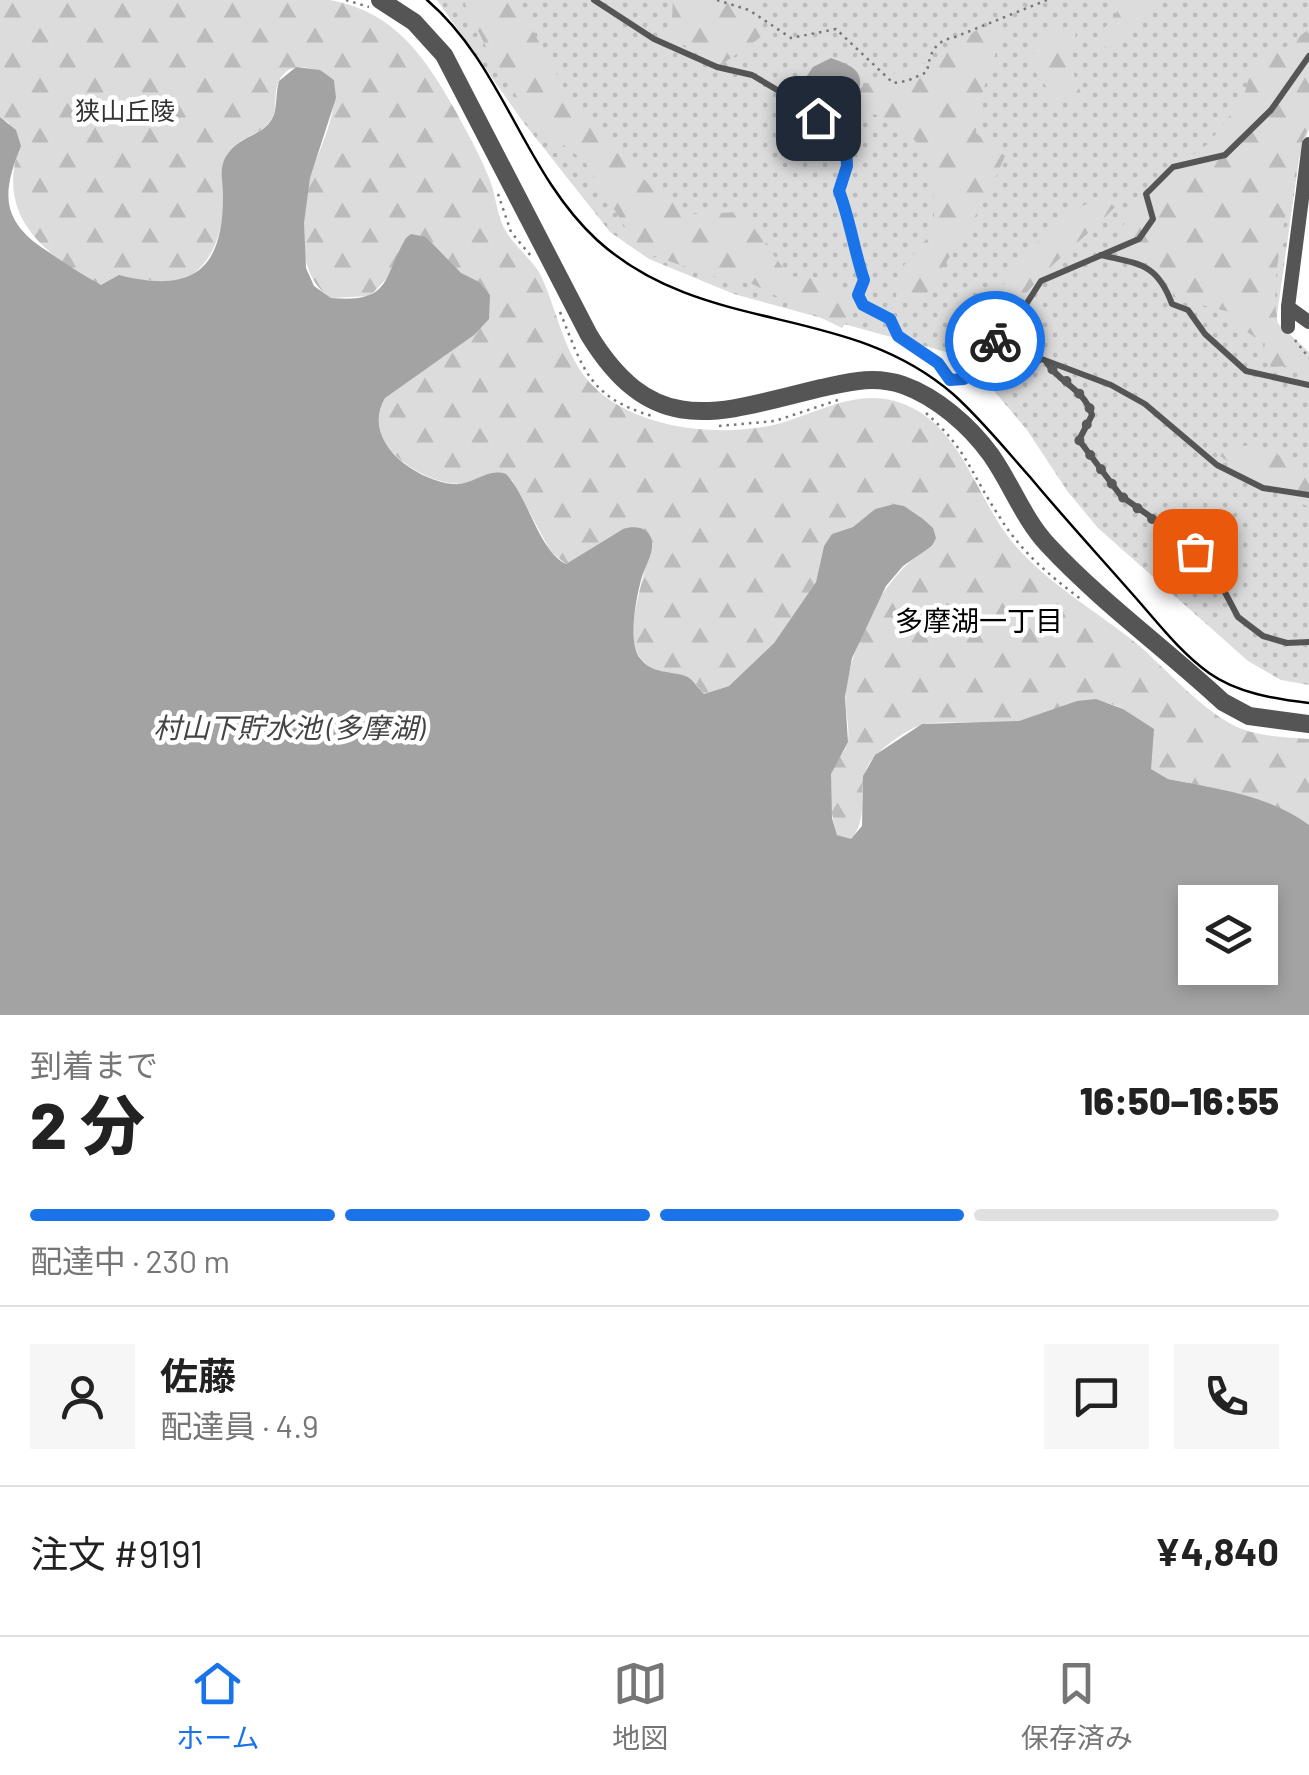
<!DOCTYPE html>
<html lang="ja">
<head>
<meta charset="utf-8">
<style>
  body { margin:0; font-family:Barlow,"Noto Sans JP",sans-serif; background:#f6f6f6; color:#222; height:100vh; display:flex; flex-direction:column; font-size:38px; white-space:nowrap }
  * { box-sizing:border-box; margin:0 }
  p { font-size:32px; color:#767676 }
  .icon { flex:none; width:55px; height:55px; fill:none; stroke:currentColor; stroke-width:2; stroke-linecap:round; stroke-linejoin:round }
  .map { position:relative; height:1015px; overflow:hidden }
  .side { display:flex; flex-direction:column; background:#fff; flex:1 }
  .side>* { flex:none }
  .controls { position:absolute; left:1178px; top:885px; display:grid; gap:20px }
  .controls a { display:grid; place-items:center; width:100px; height:100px; border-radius:0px; background:#fff; box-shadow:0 5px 15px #0003; font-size:50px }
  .pin { position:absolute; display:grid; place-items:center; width:85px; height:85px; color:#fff; margin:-42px; border-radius:20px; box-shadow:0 5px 15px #0006 }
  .courier { position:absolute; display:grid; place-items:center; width:100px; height:100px; margin:-50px; border:8px solid #1a73e8; border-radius:50%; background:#fff; color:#222; box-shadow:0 2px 12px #0007 }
  .overview em { font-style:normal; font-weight:800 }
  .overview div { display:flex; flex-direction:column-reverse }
  .overview { display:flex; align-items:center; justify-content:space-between; height:170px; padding:0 30px }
  h1 { font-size:65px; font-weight:800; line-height:75px }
  .bar { display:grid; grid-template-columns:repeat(4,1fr); gap:15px 10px; align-content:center; height:120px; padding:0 30px }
  .bar i { height:12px; border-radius:8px; background:#e0e0e0 }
  .bar .on { background:#1a73e8 }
  .bar p { grid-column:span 4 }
  .line { display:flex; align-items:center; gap:25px; padding:0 30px; border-top:2px solid #e0e0e0 }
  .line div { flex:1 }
  .round { display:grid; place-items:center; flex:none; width:105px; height:105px; border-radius:0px; background:#f6f6f6 }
  .tab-bar { display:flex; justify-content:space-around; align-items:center; height:140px; border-top:2px solid #e0e0e0; background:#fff; font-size:28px; color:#767676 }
  .tab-bar a { display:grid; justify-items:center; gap:5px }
  .tab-bar .on { color:#1a73e8 }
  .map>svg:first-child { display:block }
  .grass { fill:url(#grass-dots) }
  .forest { fill:url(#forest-firs) }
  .water { fill:#a3a3a3; fill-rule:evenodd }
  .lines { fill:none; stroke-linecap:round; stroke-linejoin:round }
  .path { stroke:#777; stroke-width:2.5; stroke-dasharray:2.5 5; stroke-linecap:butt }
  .service { stroke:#555; stroke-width:6 }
  .minor { stroke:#555; stroke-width:14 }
  .tertiary { stroke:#555; stroke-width:18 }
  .tram { stroke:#000; stroke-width:2.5 }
  .done { stroke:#595959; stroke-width:10; stroke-dasharray:0 18 }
  .route { stroke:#1a73e8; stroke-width:12 }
  .labels { text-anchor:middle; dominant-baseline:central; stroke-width:9; stroke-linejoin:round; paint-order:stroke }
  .park-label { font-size:25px; fill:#333; stroke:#fff }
  .neighbourhood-label { font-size:28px; fill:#000; stroke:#fff }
  .water-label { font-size:28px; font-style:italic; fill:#444; stroke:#fff }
</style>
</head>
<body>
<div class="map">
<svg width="1309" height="1015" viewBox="0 0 1309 1015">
  <defs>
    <pattern id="grass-dots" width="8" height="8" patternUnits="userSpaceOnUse" patternTransform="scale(2.5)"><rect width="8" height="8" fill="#dcdcdc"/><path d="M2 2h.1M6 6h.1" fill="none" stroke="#bbb" stroke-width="1.8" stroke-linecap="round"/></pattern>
    <pattern id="forest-firs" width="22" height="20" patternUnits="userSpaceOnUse" patternTransform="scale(2.5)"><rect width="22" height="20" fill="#dcdcdc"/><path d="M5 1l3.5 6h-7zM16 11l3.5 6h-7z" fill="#bbb"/></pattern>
  </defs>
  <rect width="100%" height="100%" fill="#fff"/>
  <path class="grass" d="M437,0H1309V129L1299,159L1276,322L1309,352V685L1281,680L1248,661L1098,528L1068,492L1027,430L978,372L950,353L734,294L649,259L610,232L524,123Z"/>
  <g class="forest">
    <path d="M0,0H330C394,11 425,57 455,110C467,132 480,155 489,178C496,194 496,212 504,228C513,246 532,258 541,276C558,312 564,356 592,385C633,427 708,436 763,427C807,420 849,388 895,401C961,420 974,496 1013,543C1048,584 1095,610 1136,643C1167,669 1205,715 1242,729C1263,737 1287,737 1309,739V825C1269,797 1216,788 1168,779L1151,769L1123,709C1077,686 1051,720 1005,723C987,724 934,720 921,725C908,729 886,745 876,755C850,781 874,811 851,840L837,835C832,818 827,792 831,774C834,762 846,752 848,740C850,725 844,709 846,693C852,641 884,571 933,546V528L904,506L894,504L875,509L853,527L833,534L824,546L816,582L774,643L729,686L704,694C700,689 693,680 688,677C673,671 658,675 644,662C616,636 652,568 650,535L643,529H623L566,564L551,552L512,480C492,481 470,486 450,483C417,479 358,439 384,400C396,380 426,367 446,355L461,274L426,237L370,296L331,298C295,277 299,213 310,177C321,144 338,115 334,80C316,67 286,57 277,86C274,96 277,107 273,116C264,138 233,134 224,162C220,171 223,182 223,192C224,224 218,255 192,275C175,287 158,280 140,280C127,280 114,284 101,286C54,259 0,225 16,158L9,123L0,117Z"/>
    <path d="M467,0H516L564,88L650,186L694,214L742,212L789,276L835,280L858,308L842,328L752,284L712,276L640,251L585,162L533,121L491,57L465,4Z"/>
    <path d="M673,0H754L763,13L761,37L721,65L671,38Z"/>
    <path d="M1126,0H1160L1110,47L1099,46L1101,33Z"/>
    <path d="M1077,25L1071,66L1084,102L1057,101L1027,61L1056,29Z"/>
    <path d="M978,29L1002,34L981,97L976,133L1005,156L987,197L924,298L895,305L899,271L935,229C933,210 935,184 929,166C914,123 876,111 835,106L871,81L935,60Z"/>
    <path d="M1309,29V126L1302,142C1293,187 1265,285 1279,326C1283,337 1299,353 1309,360V380L1289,366L1271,367L1264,351L1265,342L1243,330L1230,312L1177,299L1157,262L1152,259L1129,258L1134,246L1140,243L1121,229L1146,188L1208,144L1244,97L1252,63L1283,49Z"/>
    <path d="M1102,196L1115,207C1085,239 1047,265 1021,300C1007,320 996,358 972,369C967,371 962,370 957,371C988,302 1029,229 1102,196Z"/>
    <path d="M1256,443L1309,470V507L1258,483L1216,453Z"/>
  </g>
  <g class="water">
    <path d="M831,58C852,66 867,70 857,97L827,109L811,103L800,86L813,67Z"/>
    <path d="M296,67L320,70L334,80L336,98L310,178L304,223L306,268L314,286L331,298C392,303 382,279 406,238L411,234L426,237L461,273L479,282L490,295L489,319L474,335L385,398C360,440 414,480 453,484C473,486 487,467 506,474C529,498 538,550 566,564L623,529C635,525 651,527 652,543C653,555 644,568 641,580C636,599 628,640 639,657C652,675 671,670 688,677C693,680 700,690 704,694L729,686L774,643L816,582L824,546L832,534L853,527L875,509L894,504L904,506L923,519L933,528L936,538L932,546L903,566L886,586L852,658L845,697L848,742L831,774L832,818L837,835L851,839L862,826L863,776L875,755L922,724L1019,721L1077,701L1096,699L1123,709L1154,729L1151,769L1168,779C1215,788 1271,796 1309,825V1015H0V117L16,130L21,146C3,190 0,218 41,247C61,260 80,274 101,285L119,275C190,293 223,273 223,196C223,183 219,170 225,158C237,135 262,137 272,119C278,108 275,94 279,81ZM1195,902H1260V968H1195Z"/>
  </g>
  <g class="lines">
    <g class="path">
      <path d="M346,0L369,7"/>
      <path d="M717,0L749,10L791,38L836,29L893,83L907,81L927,72C930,53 934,41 955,37L1047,0"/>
      <path d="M498,194L511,232L531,256"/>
      <path d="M560,312C583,368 588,397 652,416"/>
      <path d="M1295,340L1309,358"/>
      <path d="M926,413C967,449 971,474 999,516C1020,551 1050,576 1082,600"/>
      <path d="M719,426L775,421L838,400"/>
    </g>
    <g class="service">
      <path d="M594,0L654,39L717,67L752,75L801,104L847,145V166L839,191C850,220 854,250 864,280L858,295L863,305L891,319L899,336L938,363L951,381L964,379L1025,306L1041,281L1139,239L1153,219L1146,194L1173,167L1225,155L1271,110L1309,56"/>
      <path d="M1101,255C1139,264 1157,263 1172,304L1188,310L1205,334L1246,371L1309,385"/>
      <path d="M1000,334L1023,352L1111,385L1145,404L1217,465L1263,488L1309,495"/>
      <path d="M1047,363C1061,384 1084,389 1092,415L1079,440L1121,496L1178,536L1211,566L1238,617L1263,636L1287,643L1309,642"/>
    </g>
    <g class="minor">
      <path d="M1309,144L1288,307L1309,322"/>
      <path d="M1288,307V327"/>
    </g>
    <path class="tertiary" d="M380,0L414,22L444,55L589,335C654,441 718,413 821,388C849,382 874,375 903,385C937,397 970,426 991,455C1012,485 1023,518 1048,545C1101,602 1166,649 1223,702L1249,716L1309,724"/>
    <path class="tram" d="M427,0C503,65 524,173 597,240C704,337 846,301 953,394C981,419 1005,449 1030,477C1064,518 1100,557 1135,597C1158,623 1180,652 1209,673C1237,693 1275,699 1309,703"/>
  </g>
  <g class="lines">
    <path class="done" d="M995,341L1000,334C1027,352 1082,384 1092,414L1079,440L1121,496L1195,551"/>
    <path class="route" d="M818,118L846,145L847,166L839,191C850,220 854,250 864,280L858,295L863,305L890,319L898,336L938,363L950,380L964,379L995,341"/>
  </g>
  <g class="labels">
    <g class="park-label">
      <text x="125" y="110">狭山丘陵</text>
    </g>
    <g class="neighbourhood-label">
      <text x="979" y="620">多摩湖一丁目</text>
    </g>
    <g class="water-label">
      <text x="289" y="727">村山下貯水池 (多摩湖)</text>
    </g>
  </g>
</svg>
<div class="controls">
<a><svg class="icon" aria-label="layers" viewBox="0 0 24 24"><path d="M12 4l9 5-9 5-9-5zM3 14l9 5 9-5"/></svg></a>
</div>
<div class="pin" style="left:1195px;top:551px;background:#ea580c"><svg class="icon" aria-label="bag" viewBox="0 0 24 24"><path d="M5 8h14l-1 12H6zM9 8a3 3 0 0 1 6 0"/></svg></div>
<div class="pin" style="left:818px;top:118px;background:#1f2937"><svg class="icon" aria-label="home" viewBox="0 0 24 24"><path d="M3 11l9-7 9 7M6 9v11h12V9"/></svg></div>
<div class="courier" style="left:995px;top:341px"><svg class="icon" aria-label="bike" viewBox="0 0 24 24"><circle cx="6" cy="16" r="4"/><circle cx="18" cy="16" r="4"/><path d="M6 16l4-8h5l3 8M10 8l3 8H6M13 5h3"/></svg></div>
</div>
<section class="side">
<div class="overview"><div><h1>2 分</h1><p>到着まで</p></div><em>16:50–16:55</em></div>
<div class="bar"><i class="on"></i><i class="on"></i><i class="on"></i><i></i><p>配達中 · 230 m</p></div>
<div class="line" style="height:180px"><a class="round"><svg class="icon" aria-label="person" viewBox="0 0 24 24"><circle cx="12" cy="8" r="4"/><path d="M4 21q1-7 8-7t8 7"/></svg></a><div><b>佐藤</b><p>配達員 · 4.9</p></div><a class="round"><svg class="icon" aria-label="chat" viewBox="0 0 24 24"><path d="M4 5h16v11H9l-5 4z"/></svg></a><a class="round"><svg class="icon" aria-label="phone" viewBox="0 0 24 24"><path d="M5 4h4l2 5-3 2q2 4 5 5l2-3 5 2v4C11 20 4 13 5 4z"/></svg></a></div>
<div class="line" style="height:130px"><div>注文 #9191</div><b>¥4,840</b></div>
</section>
<nav class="tab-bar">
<a class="on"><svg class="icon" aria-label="home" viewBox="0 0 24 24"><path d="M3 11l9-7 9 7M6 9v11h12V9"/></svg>ホーム</a>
<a><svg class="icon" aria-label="map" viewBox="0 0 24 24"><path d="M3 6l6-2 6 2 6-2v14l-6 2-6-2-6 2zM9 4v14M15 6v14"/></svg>地図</a>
<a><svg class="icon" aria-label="saved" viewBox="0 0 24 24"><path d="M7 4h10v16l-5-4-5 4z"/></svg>保存済み</a>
</nav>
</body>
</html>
